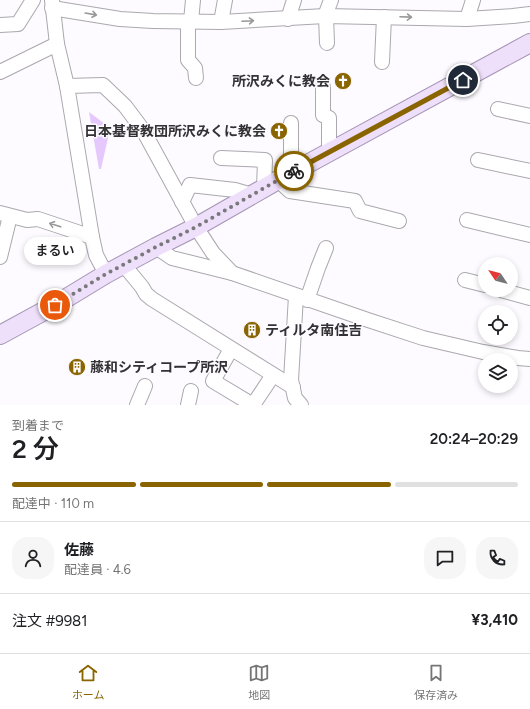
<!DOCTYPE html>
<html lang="ja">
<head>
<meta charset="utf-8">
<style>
  body { margin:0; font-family:Figtree,"Noto Sans JP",sans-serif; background:#f6f6f6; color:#202124; height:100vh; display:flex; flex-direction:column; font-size:15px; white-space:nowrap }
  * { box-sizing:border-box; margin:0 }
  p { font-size:13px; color:#757577 }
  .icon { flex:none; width:22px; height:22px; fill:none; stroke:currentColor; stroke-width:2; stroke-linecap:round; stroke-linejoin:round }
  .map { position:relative; height:405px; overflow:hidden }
  .side { display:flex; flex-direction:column; background:#fff; flex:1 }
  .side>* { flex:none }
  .needle { width:26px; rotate:305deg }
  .fabs { position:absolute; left:478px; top:257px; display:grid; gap:8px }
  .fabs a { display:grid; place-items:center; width:40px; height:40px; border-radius:50%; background:#fff; box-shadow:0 2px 6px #0003; font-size:20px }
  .pin { position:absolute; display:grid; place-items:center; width:34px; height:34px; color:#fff; margin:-17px; border:2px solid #fff; border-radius:50%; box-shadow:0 1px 4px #0007 }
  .courier { position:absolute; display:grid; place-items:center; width:40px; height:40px; margin:-20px; border:3px solid #896401; border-radius:50%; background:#fff; color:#222; box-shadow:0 1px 5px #0007 }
  .bubble { position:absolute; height:28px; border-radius:14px; background:#fff; box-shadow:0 2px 6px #0003; font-size:13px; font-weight:600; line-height:28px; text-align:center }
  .overview em { font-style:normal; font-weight:600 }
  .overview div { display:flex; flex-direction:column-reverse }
  .overview { display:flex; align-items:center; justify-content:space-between; height:68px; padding:0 12px }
  h1 { font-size:26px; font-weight:600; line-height:30px }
  .bar { display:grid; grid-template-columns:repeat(4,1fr); gap:6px 4px; align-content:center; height:48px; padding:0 12px }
  .bar i { height:5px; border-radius:3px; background:#e0e0e0 }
  .bar .active { background:#896401 }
  .bar p { grid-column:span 4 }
  .line { display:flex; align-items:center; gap:10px; padding:0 12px; border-top:1px solid #e0e0e0 }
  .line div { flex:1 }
  .round { display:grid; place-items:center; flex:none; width:42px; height:42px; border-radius:16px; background:#f6f6f6 }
  .menu { display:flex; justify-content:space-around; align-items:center; height:56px; border-top:1px solid #e0e0e0; background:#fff; font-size:11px; color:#757577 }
  .menu a { display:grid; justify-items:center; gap:2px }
  .menu .active { color:#896401 }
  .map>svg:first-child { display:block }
  .green { fill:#e5c9fd }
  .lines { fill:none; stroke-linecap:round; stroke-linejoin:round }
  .minor-casing { stroke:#aba8ae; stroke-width:16 }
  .major-casing { stroke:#a494b2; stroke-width:20 }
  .minor { stroke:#fff; stroke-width:14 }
  .major { stroke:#eedffa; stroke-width:18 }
  .oneway { stroke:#98989a }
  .done { stroke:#79787b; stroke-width:4; stroke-dasharray:0 7.2 }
  .route { stroke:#896401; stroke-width:5 }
  .labels { text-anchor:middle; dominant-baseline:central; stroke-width:3; stroke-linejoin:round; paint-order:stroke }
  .poi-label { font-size:14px; font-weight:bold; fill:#323134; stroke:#fdfbff; text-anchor:end }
</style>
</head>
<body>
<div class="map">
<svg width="530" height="405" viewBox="0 0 530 405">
  <rect width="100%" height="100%" fill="#fdfbff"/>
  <path class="green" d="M89,112L109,127L110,129L101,169H99Z"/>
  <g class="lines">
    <defs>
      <g id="minor">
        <path d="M52,0L57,44L67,86L92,237L96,255L106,274"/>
        <path d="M52,8L120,19L153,21L221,22L325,16L467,19L513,16L530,14"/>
        <path d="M325,16L331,0"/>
        <path d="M326,16L327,43"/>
        <path d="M288,19L294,0"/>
        <path d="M467,19L473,0"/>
        <path d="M188,21V60L195,68L196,78"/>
        <path d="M191,21L193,0"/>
        <path d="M221,22L225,0"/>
        <path d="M0,25L18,24L33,0"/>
        <path d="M382,62L384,17"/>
        <path d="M0,72L57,44"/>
        <path d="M67,86L103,85L125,106L143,130L196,227L213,253L232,273"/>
        <path d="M323,87V115L329,118V153"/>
        <path d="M498,109L530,116"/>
        <path d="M291,123V173"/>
        <path d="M221,158L265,160L264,188"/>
        <path d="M478,160L530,171"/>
        <path d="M278,180L290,191L355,201L360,211L399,221"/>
        <path d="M182,202L190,185L235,190L252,195"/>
        <path d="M0,213L27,220L38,219L92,237"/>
        <path d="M467,220L530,235"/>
        <path d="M156,247L172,258L232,273L368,320L423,338L483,352L518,358L530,359"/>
        <path d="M0,257L10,216"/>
        <path d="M123,264L142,287L146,294L152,299L293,387"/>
        <path d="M465,280L485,285"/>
        <path d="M501,290L530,298"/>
        <path d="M296,296L291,380L295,398L301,405"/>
        <path d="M307,300L318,268L326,248"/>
        <path d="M231,349L213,381L253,405"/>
        <path d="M137,405L145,386"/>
        <path d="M188,405L191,391"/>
        <path d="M253,405L273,375"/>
      </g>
      <path id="major" d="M0,335L55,305L106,274L156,247L196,227L278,180L530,43"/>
    </defs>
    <use href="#minor" class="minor-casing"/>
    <use href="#major" class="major-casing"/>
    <use href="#minor" class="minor"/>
    <use href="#major" class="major"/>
  </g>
  <defs><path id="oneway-shaft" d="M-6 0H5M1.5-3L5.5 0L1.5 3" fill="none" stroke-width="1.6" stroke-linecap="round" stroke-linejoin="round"/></defs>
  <g class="oneway">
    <use href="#oneway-shaft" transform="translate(91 14) rotate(10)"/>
    <use href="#oneway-shaft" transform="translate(406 17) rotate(2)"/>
    <use href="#oneway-shaft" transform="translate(248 21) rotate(-3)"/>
    <use href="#oneway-shaft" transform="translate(55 225) rotate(-162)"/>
  </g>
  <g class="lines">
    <path class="done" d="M55,305L106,274L156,247L196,227L294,171"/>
    <path class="route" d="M294,171L463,80"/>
  </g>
  <defs>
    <symbol id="church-disc" viewBox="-11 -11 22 22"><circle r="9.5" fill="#896401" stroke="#fdfbff"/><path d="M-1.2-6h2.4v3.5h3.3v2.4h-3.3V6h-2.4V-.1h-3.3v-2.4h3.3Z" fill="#fff"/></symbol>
    <symbol id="building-disc" viewBox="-11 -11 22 22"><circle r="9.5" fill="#896401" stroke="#fdfbff"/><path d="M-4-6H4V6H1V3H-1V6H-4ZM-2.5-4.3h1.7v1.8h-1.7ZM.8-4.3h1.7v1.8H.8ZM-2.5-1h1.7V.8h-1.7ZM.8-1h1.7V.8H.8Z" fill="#fff"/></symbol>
  </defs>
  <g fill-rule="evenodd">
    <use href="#church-disc" x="333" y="71" width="20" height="20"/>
    <use href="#church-disc" x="269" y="121" width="20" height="20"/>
    <use href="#building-disc" x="242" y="320" width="20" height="20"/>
    <use href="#building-disc" x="67" y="357" width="20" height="20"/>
  </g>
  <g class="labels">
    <g class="poi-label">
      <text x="330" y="81">所沢みくに教会</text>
      <text x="266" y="131">日本基督教団所沢みくに教会</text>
      <text x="265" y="330" text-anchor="start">ティルタ南住吉</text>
      <text x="90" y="367" text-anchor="start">藤和シティコープ所沢</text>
    </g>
  </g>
</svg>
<div class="fabs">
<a><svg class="needle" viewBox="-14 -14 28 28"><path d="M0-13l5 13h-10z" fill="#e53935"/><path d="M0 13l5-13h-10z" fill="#757577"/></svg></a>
<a><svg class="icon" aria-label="locate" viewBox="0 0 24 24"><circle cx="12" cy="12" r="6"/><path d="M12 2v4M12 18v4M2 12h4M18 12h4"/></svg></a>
<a><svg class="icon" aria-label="layers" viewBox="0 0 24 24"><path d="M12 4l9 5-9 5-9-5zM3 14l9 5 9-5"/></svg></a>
</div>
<div class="pin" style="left:55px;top:305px;background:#ea580c"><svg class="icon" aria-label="bag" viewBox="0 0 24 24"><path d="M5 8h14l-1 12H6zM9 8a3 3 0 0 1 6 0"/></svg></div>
<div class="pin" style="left:463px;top:80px;background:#1f2937"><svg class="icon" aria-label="home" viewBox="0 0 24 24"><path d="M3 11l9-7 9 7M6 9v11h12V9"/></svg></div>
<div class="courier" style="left:294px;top:171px"><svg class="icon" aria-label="bike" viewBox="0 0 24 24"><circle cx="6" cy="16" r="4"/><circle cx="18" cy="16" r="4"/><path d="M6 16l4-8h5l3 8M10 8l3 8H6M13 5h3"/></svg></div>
<div class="bubble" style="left:24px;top:237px;width:62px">まるい</div>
</div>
<section class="side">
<div class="overview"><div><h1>2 分</h1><p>到着まで</p></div><em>20:24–20:29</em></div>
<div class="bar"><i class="active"></i><i class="active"></i><i class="active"></i><i></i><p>配達中 · 110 m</p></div>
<div class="line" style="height:72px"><a class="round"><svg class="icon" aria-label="person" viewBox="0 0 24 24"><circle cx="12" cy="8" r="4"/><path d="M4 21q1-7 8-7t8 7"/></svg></a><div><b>佐藤</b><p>配達員 · 4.6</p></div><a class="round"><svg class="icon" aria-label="chat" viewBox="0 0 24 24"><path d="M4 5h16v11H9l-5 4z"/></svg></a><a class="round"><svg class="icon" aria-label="phone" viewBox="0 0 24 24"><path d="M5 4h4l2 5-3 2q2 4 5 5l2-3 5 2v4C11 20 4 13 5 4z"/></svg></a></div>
<div class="line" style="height:52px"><div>注文 #9981</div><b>¥3,410</b></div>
</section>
<nav class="menu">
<a class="active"><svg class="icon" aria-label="home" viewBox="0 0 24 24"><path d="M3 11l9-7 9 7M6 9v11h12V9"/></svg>ホーム</a>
<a><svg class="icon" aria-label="map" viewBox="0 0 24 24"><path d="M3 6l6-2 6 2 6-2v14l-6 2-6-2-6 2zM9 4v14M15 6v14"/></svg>地図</a>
<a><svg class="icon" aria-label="saved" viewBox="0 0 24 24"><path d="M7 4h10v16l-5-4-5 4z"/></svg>保存済み</a>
</nav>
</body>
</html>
